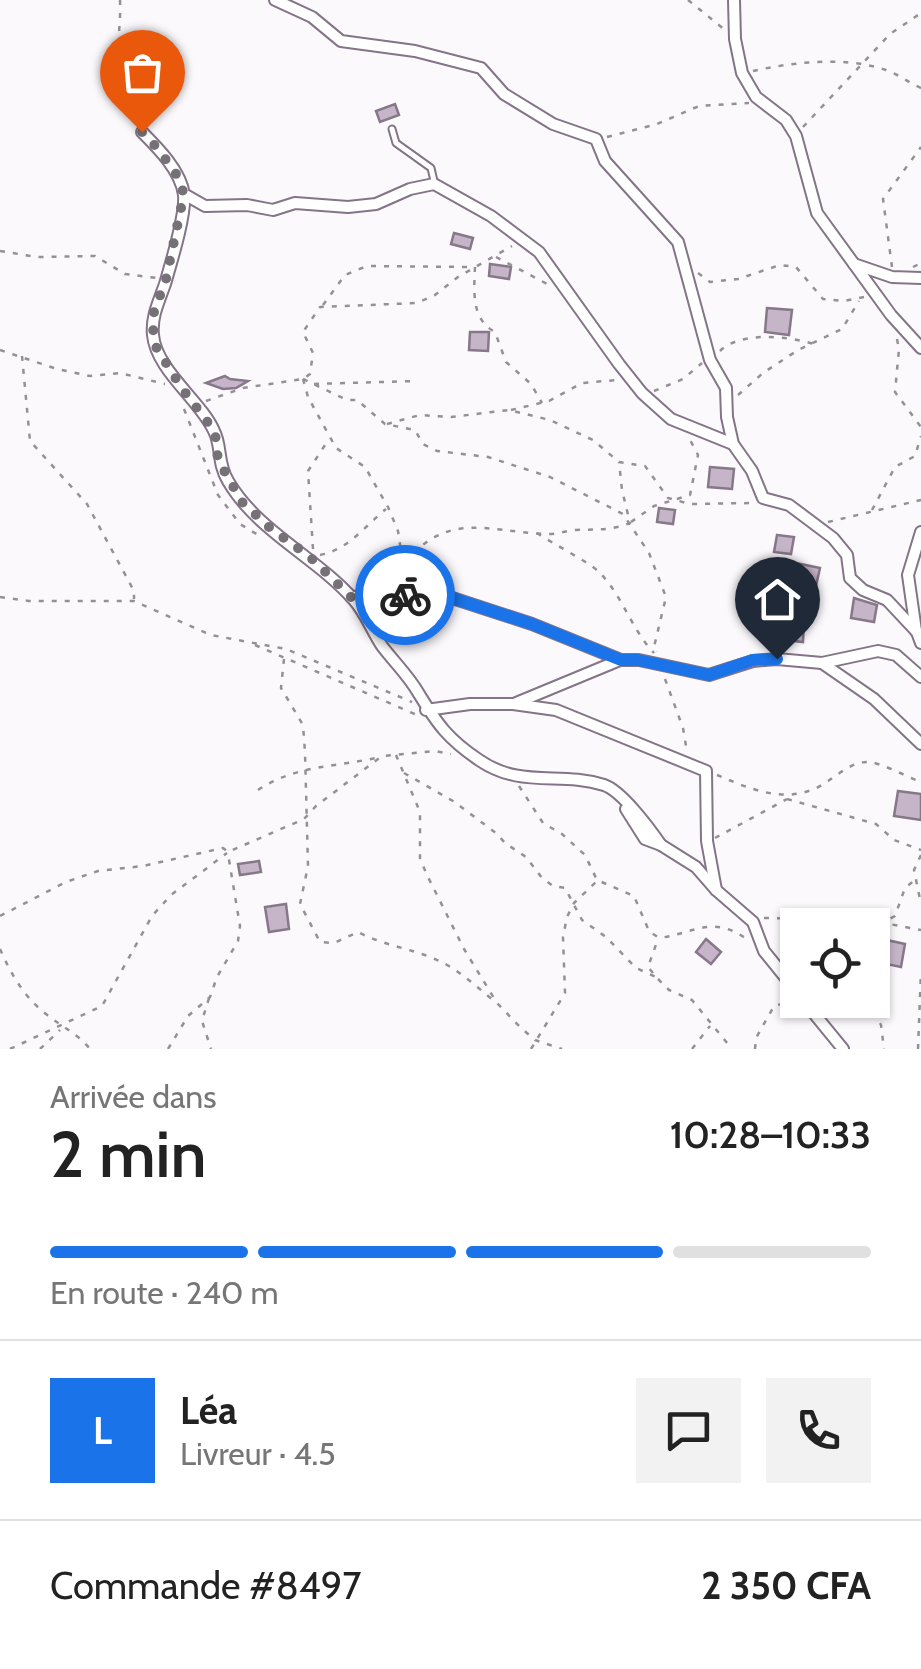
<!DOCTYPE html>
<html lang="fr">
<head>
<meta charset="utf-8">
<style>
  body { margin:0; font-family:Cabin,sans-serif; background:#f2f2f2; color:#222; height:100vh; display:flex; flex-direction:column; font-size:38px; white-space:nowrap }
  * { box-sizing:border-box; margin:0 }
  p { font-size:32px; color:#767676 }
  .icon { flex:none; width:55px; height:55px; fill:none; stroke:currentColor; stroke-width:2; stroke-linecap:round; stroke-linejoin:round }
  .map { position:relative; height:1049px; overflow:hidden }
  .panel { display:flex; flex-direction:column; background:#fff; flex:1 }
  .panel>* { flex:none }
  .tools { position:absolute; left:780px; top:908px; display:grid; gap:20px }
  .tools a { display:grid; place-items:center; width:110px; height:110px; border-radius:0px; background:#fff; box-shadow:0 2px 8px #0004; font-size:50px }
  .pin { position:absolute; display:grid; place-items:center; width:85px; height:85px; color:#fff; margin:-102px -42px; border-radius:50% 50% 50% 0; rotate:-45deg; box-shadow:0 0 10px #0007 }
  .pin .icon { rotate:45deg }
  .courier { position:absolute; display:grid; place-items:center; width:100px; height:100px; margin:-50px; border:8px solid #1a73e8; border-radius:50%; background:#fff; color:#222; box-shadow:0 2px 12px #0007 }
  .overview em { font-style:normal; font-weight:600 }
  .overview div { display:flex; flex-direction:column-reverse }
  .overview { display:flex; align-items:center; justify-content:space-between; height:170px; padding:0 50px }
  h1 { font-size:65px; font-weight:600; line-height:75px }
  .bar { display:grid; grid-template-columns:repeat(4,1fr); gap:15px 10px; align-content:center; height:120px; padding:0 50px }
  .bar i { height:12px; border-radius:8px; background:#e0e0e0 }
  .bar .selected { background:#1a73e8 }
  .bar p { grid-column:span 4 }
  .line { display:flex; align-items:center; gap:25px; padding:0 50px; border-top:2px solid #e0e0e0 }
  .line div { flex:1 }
  .round { display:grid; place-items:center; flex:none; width:105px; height:105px; border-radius:0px; background:#f2f2f2 }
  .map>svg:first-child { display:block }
  .building { fill:#c6b5c9; stroke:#867789; stroke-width:2.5 }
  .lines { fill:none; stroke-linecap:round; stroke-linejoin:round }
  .lane-casing { stroke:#847487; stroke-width:9 }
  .street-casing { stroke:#847487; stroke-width:14 }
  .path { stroke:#959096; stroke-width:2.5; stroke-dasharray:5 8; stroke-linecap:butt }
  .lane { stroke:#fff; stroke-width:5 }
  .street { stroke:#fff; stroke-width:10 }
  .done { stroke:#767077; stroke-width:10; stroke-dasharray:0 18 }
  .route { stroke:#1a73e8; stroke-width:12 }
</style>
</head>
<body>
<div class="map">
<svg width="921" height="1049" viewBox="0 0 921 1049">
  <rect width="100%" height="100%" fill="#fcf9fd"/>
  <g class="building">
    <path d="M395,104L399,115L380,122L376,111Z"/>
    <path d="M454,233L473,238L470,249L451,244Z"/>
    <path d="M490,264L511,267L509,279L489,276Z"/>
    <path d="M767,308L792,310L789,335L765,332Z"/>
    <path d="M470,332H489L488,351L469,350Z"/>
    <path d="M225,376L230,379L248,381L236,388L223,389L206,383Z"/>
    <path d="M710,467L734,469L732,489L708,487Z"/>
    <path d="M659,508L675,510L673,524L657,522Z"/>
    <path d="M777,535L794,537L791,554L774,552Z"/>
    <path d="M796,563L820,568L815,590L791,586Z"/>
    <path d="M854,598L877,605L874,622L851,618Z"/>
    <path d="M785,622L804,623L803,642L784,640Z"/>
    <path d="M898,791L921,794V820L894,816Z"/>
    <path d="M259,861L261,872L240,875L238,864Z"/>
    <path d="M286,904L289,929L269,932L265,907Z"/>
    <path d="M706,939L721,952L711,964L696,952Z"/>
    <path d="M887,940L905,944L901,967L882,963Z"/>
  </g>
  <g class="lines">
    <defs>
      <path id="lane" d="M392,129L396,143L431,168L434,181"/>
      <g id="street">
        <path d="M275,0L312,17L341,41L415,51L481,68L504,94L553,124L596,139L605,161L678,242L710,360L726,388L727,417L733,444L752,471L763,498L789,505L833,538L847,555L850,578L863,590L887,600L917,632L921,643"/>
        <path d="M734,0L735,39L742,73L756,97L786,120L796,136L817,213L891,315L921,348"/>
        <path d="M142,132C158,148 181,171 184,195C186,215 171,263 165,284C159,301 151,317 153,335C156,370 201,401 214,431C222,446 217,463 228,481C257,531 316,557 354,600C366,614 372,631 382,646C394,662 409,676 419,694C438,725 448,739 479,760C521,789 560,771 604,785C622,791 650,829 661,845"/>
        <path d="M184,194L205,206L247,205L273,210L295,203L348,207L376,204L410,189L434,184L491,216L539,252L619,364L642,393L671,419L733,444"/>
        <path d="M854,264L892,277L921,278"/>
        <path d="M351,597L440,594L532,624L621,660H639L709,675L753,661L777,659L822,663L878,651L896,655L921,677"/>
        <path d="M916,631L908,575L921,532"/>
        <path d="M822,663L874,699L921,744"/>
        <path d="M516,703L620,660"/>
        <path d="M426,710L470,704H513L556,710L706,771L707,841L716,890"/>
        <path d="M626,809L645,839L661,845L696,867L716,890L753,922L764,951L798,993"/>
        <path d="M803,1000L843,1049"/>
      </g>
    </defs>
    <use href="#lane" class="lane-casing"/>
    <use href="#street" class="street-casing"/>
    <g class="path">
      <path d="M120,0C122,45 105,85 135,123"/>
      <path d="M688,0L725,30"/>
      <path d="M753,71C794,62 845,56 886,70C898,74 909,83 921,88"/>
      <path d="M803,127L890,34L921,13"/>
      <path d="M607,137L657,124L699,106L749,103"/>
      <path d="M0,251L37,257L95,256L125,274L157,278"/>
      <path d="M496,257L551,286"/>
      <path d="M892,267L883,199L921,147"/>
      <path d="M913,267L921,263"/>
      <path d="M698,273L710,282L738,279L780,265L796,267L823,299L844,301L864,297"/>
      <path d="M323,305L345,275L367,266L475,267C474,292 471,319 495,332L506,362L531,384L542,403"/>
      <path d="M897,339L899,349L895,392L921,427"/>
      <path d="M0,350L57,369L90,376L120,373L165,384"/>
      <path d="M720,351C740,331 788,336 814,344"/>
      <path d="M22,356L30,441L87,504L134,591V599"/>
      <path d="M303,379L347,400H357L385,424L415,430L423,444L437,451L488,457L550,477L623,514L649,553L666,597L654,647L656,652"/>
      <path d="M303,379L308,397L336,448L365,467L388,507L398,531L406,583"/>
      <path d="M314,384L417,381"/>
      <path d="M654,391L683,379L702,363"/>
      <path d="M738,395L763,373L798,350L842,329L859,301"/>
      <path d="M206,401L243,388L303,379L310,374L313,353L303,332L320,307L417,303L435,295L458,277L512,246"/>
      <path d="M184,409L218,495L240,524L263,538"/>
      <path d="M511,410L549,401L582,383L617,380"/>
      <path d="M387,424L420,415L451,417L509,410L550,420L593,440L619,462L645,466L668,498L690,504L755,503"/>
      <path d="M872,510L895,467L915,456L921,436"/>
      <path d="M631,522L654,506L690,495L698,455L689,438"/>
      <path d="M828,522L921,500"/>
      <path d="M537,533C553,544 589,562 599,572C623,596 631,629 654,653"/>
      <path d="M313,549L308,471L329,439"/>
      <path d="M320,555C348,550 365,526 386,509"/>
      <path d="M405,563C447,511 487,531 544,534C554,535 565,531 576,530C596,529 610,531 630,523L622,490L619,462"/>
      <path d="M0,597L29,601H134L211,635L286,649L412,702"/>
      <path d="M255,645L417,715"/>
      <path d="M284,659L281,688L303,725L305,752L308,866L300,904L320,942L334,943L358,932C386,947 419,949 447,965C465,975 481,991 497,1003"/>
      <path d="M665,679L683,728L687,752"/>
      <path d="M396,755L420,812V858L426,873L464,949L497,1003L521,1028L535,1040L562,1049"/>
      <path d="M404,773L453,801L496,833L505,843L526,857L542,878L553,886L565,888L582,920L606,937L636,968L656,977"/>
      <path d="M717,775C748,788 781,803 814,789C832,782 849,760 870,762C886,765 905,776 921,782"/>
      <path d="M519,786L543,823L562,834L585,855L597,880L634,896L649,931L659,938C696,933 712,914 748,940"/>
      <path d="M258,790C295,765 337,767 380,757"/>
      <path d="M787,799L876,824L894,840L921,850"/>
      <path d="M715,838L787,799"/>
      <path d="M921,855L914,870L921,904"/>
      <path d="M0,916L66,882L98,871L143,866L223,848L228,852L304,819L316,806L382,756L435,751L451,754"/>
      <path d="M764,918L812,919L836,914L921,930"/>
      <path d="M872,936L884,922L895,916L905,888L916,879"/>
      <path d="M0,949C11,974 24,997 46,1014C62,1027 77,1033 90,1049"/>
      <path d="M653,973L648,967L658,939"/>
      <path d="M658,979L669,990L692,1000L732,1049"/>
      <path d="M209,998L202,1021L211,1049"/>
      <path d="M868,1000L881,1025L884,1049"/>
      <path d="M10,1049L102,1006L152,916L171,895L227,853"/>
      <path d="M40,1049L60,1030"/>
      <path d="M168,1049L188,1016L210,997L217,977L238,941L240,926L228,854"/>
      <path d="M531,1049L565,993L563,937L567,917L574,903L596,882"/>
      <path d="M692,1049L710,1026"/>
      <path d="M755,1049L756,1038L774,1006L789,1002"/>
      <path d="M918,1049L921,971"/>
    </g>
    <use href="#lane" class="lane"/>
    <use href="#street" class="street"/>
  </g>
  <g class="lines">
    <path class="done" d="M142,132L159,150L176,174L184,194L166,279L154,312L153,336L156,347L181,387L215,432L218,460L242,502L270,528L309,556L351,597L405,595"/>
    <path class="route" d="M405,595L440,594L532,624L621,660H638L709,675L753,660L777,659"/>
  </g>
</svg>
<div class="tools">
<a><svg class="icon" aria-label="locate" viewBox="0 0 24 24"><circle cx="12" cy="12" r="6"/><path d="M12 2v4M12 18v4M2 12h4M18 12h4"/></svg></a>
</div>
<div class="pin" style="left:142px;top:132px;background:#ea580c"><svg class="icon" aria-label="bag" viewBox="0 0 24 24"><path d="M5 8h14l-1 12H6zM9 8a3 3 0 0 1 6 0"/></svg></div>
<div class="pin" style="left:777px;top:659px;background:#1f2937"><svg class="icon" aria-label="home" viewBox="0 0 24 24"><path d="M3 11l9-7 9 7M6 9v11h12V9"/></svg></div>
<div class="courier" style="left:405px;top:595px"><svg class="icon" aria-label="bike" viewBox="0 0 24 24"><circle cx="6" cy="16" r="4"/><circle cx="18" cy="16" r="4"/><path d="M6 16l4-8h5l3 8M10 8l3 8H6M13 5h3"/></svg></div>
</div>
<section class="panel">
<div class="overview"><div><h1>2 min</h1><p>Arrivée dans</p></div><em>10:28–10:33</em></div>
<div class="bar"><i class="selected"></i><i class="selected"></i><i class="selected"></i><i></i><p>En route · 240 m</p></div>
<div class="line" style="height:180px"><b class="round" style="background:#1a73e8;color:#fff">L</b><div><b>Léa</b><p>Livreur · 4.5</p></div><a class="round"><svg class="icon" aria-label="chat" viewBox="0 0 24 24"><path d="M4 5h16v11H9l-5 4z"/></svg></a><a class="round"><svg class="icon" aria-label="phone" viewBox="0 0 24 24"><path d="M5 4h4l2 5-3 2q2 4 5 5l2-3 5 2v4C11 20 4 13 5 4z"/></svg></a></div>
<div class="line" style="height:130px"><div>Commande #8497</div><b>2 350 CFA</b></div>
</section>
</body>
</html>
